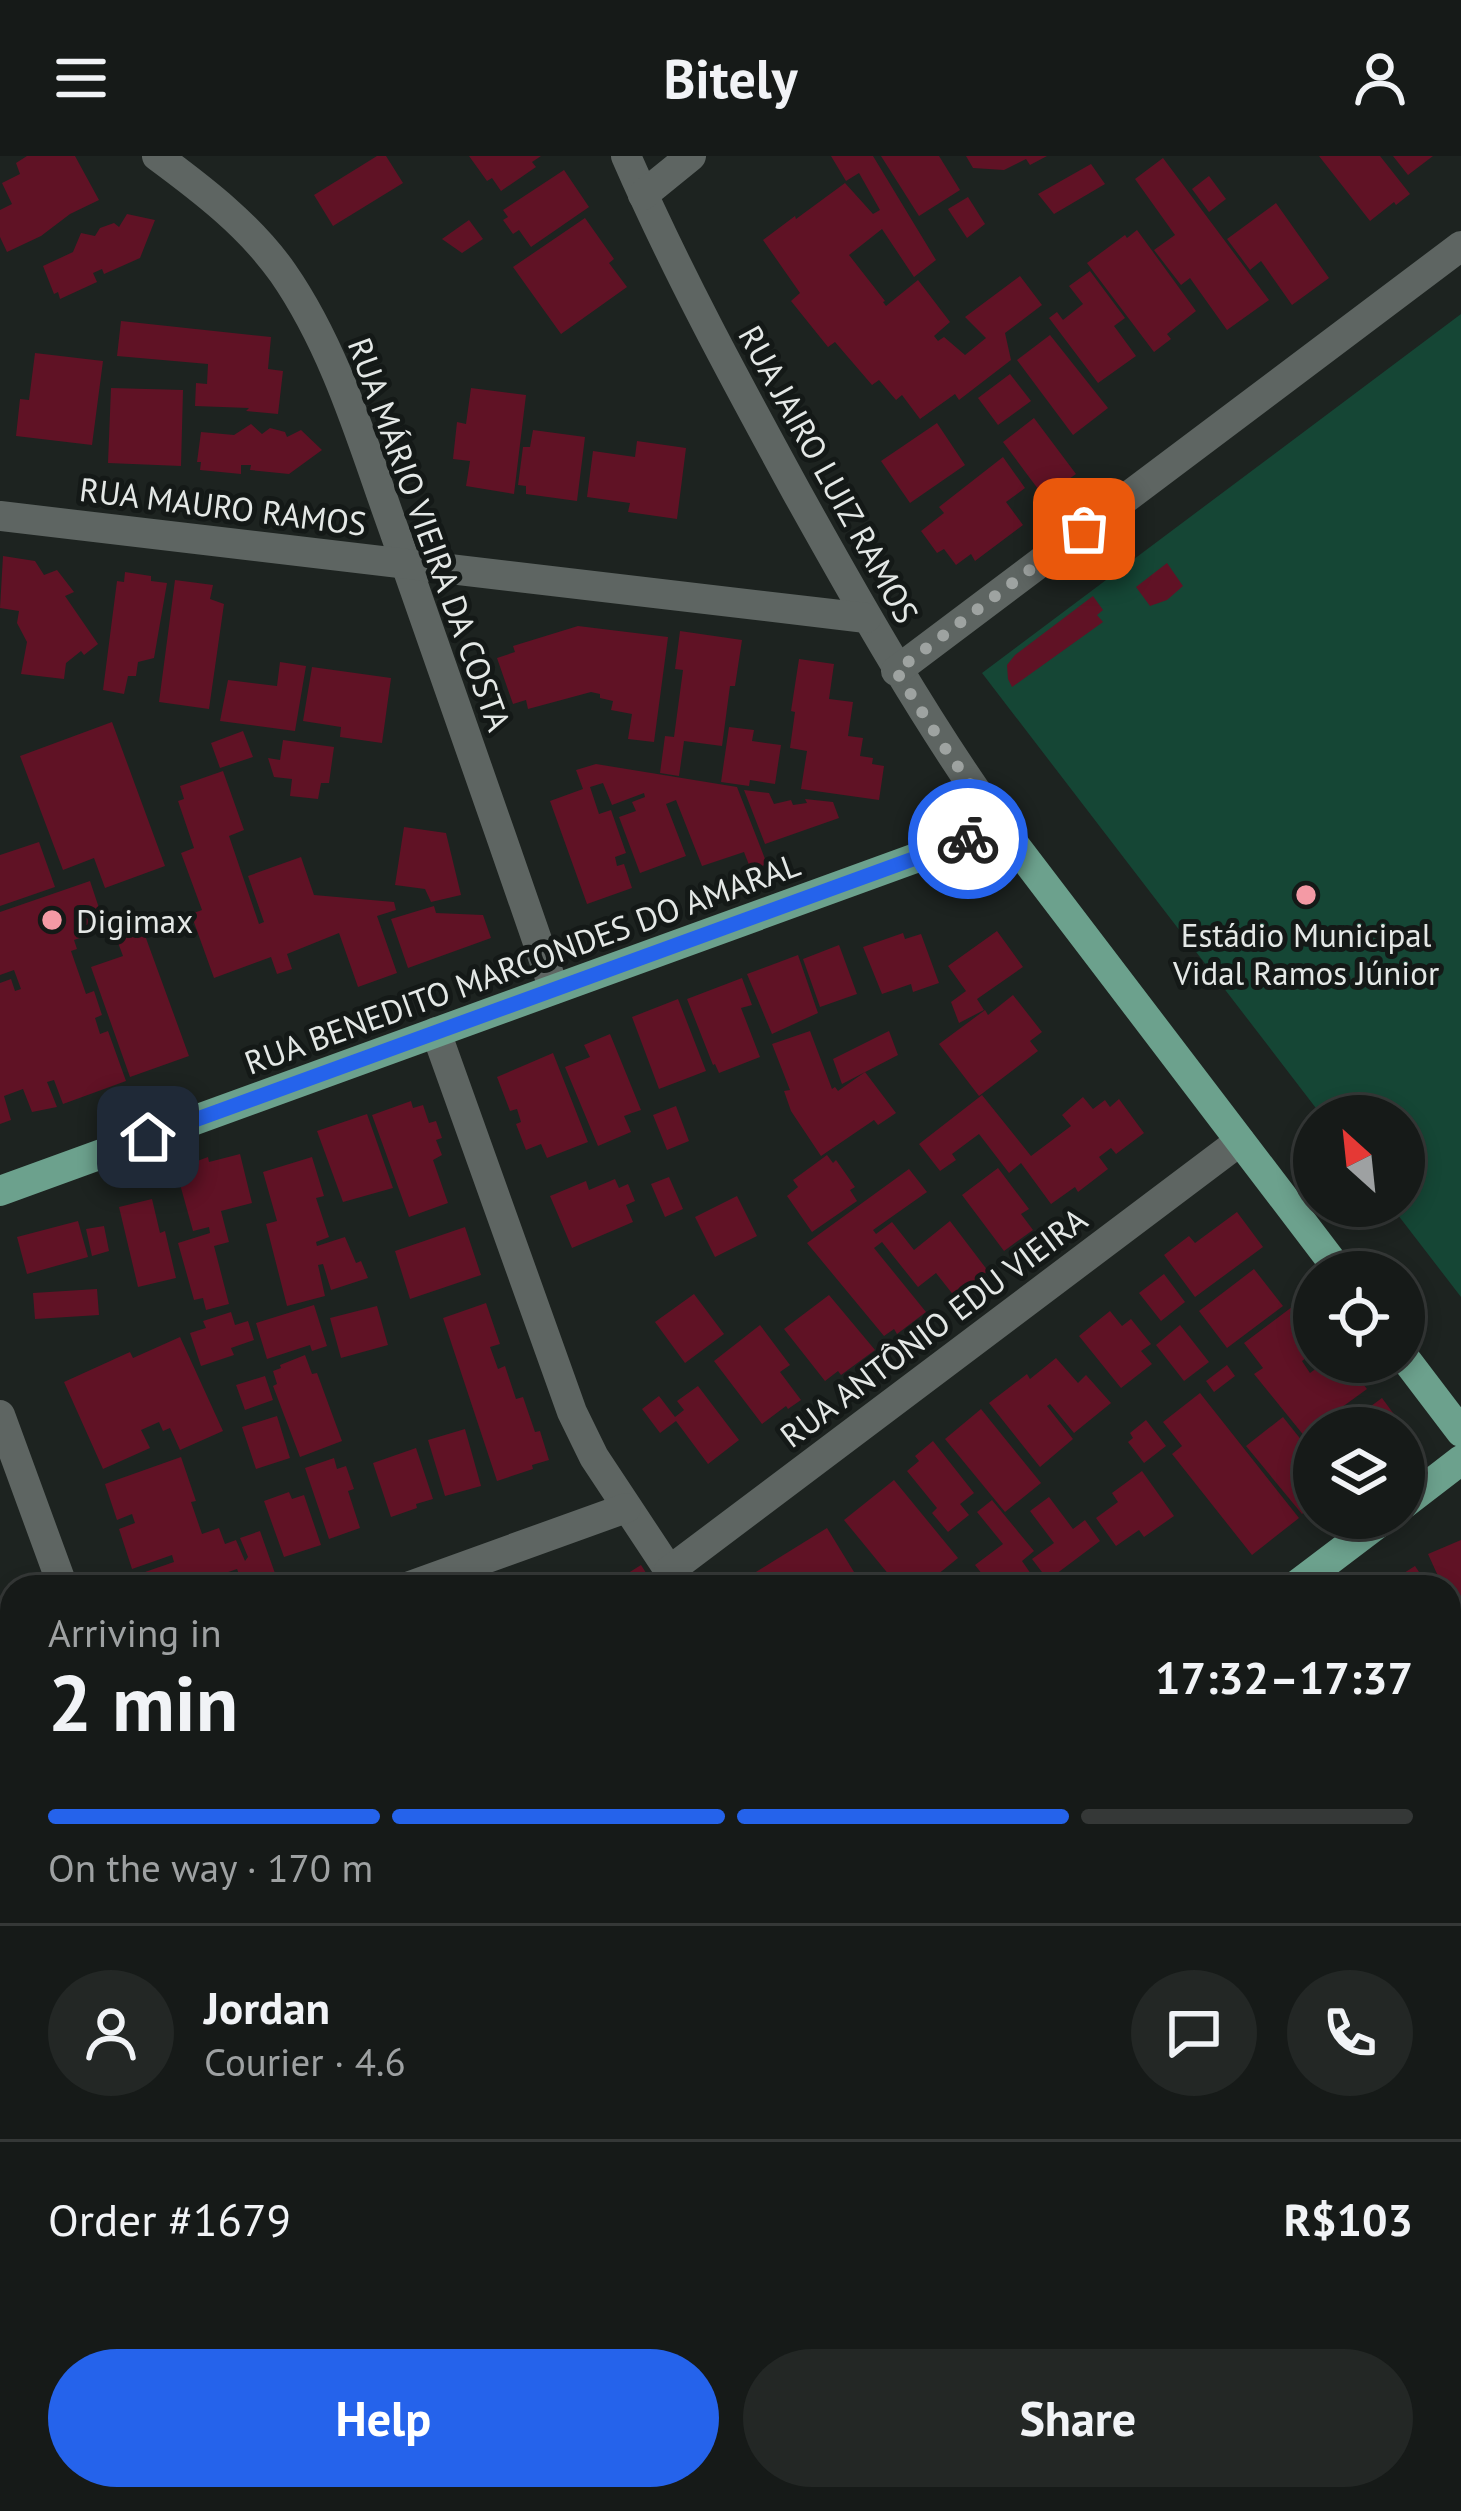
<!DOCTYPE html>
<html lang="en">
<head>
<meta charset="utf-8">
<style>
  body { margin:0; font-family:"PT Sans",sans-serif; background:#232725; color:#f1f3f6; height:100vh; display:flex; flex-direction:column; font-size:45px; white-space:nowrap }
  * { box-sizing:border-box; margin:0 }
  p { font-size:39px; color:#9ea1a2 }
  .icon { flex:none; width:66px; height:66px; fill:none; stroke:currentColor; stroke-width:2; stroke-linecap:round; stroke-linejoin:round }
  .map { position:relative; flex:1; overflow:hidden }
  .sheet { position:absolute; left:0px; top:1419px; width:1461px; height:936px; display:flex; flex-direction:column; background:#161a18; border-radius:36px 36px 0 0; box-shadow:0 6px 18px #0003,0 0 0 3px #353837 }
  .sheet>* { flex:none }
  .needle { width:78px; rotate:333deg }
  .tools { position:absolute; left:1293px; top:939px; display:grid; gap:24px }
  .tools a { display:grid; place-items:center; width:132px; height:132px; border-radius:50%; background:#161a18; box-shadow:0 6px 18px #0003,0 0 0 3px #353837; font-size:60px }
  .pin { position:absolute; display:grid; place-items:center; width:102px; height:102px; color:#fff; margin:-51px; border-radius:24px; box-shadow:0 6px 18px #0006 }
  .courier { position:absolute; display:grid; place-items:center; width:120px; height:120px; margin:-60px; border:9px solid #2563eb; border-radius:50%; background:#fff; color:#222; box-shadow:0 3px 15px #0007 }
  .overview em { font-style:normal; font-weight:700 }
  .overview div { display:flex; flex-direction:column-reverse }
  .overview { display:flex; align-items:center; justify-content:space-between; height:204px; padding:0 48px }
  h1 { font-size:78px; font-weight:700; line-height:90px }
  .bar { display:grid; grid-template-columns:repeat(4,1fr); gap:18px 12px; align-content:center; height:144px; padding:0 48px }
  .bar i { height:15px; border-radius:9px; background:#353837 }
  .bar .on { background:#2563eb }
  .bar p { grid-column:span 4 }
  .line { display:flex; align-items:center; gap:30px; padding:0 48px; border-top:3px solid #353837 }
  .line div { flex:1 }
  .round { display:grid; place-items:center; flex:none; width:126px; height:126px; border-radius:63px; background:#232725 }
  .action { display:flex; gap:24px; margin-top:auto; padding:24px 48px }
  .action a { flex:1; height:138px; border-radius:72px; background:#2563eb; color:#fff; font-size:48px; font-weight:700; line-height:138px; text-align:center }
  .action a+a { background:#232725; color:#f1f3f6 }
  header { display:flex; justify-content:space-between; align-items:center; height:156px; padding:0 48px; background:#161a18; font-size:54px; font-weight:700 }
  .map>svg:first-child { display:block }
  .green { fill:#154635 }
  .building { fill:#601225 }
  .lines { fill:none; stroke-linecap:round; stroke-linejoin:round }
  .minor { stroke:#5e6562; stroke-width:30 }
  .major { stroke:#6ca18d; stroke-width:30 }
  .done { stroke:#9ea3a1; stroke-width:12; stroke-dasharray:0 21.6 }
  .route { stroke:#2563eb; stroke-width:15 }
  .poi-dot { fill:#f49aa5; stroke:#141917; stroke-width:4.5 }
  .labels { text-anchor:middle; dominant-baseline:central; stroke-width:10; stroke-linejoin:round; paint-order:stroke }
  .street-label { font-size:33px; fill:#e4e8e6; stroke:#141917 }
  .poi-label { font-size:33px; fill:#e4e8e6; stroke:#141917; text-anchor:start }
</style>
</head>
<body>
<header><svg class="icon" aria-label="menu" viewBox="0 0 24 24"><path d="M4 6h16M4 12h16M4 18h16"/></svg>Bitely<svg class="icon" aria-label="person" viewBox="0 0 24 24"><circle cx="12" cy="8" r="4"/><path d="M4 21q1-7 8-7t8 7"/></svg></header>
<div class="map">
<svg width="1461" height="2355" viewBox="0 0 1461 2355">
  <rect width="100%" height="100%" fill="#1d2320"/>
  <path class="green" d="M1461,158V1141L1391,1050H1404V960H1322L982,517Z"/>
  <g class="building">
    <path d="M27,0H75L99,44L70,58L41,80L7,96L0,81V54L12,48L2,27L20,18L16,7Z"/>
    <path d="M377,0H386L403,27L333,70L314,39Z"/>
    <path d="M469,0H541L532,6L536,11L501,35L492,22L487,25Z"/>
    <path d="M831,0H873L936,104L914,121L882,73L849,99L885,145L883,146L886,150L918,124L950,166L934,180L938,185L944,181L965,199L986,182L965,161L1020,120L1042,149L1005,177L1011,204L959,244L955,238L920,263L902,239L896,244L879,224L872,229L835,186L828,191L791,145L800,137L763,84L795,60L796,63L845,27L873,58L880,54L859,17L846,25Z"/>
    <path d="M881,0H939L960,34L919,60Z"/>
    <path d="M966,0H1047L1030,9L1026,3L1004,14L973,12Z"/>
    <path d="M1319,0H1380L1410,38L1396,49L1394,46L1370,65Z"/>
    <path d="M1393,0H1433L1408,19Z"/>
    <path d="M1163,2L1269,144L1227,174L1190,122L1181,129L1154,94L1175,79L1135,23Z"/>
    <path d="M1091,8L1105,28L1054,58L1038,38Z"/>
    <path d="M564,14L589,51L531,91L519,74L513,78L503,64L508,61L503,54Z"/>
    <path d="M1209,20L1226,43L1209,56L1192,33Z"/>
    <path d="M968,41L985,68L967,82L948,53Z"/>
    <path d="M1276,47L1329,122L1292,149L1261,105L1250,114L1227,83Z"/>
    <path d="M127,58L155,64L140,102L104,118L102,113L93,117L97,126L60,143L58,136L54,138L43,110L73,96L81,77L95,80L100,72L114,67L119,71Z"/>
    <path d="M585,62L614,103L609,107L627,131L561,178L513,111Z"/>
    <path d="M469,64L483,83L462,97L442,83Z"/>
    <path d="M1137,74L1196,155L1167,178L1171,183L1154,196L1087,107L1125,79L1127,82Z"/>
    <path d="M1090,115L1125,162L1114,170L1136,200L1098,227L1049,162L1057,156L1063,164L1083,148L1069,130Z"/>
    <path d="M121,165L271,181L268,213L283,215L278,258L246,255L249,252L195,250L196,227L207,228L208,208L117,200Z"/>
    <path d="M1050,179L1108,252L1073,279L1017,204Z"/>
    <path d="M35,197L103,205L92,289L16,280L20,243L29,244Z"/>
    <path d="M1010,218L1031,245L998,269L978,242Z"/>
    <path d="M111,232L183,234L181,310L108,307Z"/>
    <path d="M471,232L526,239L514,338L466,330L470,305L453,303L457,266L466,268Z"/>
    <path d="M1034,262L1076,318L1044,341L1003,286Z"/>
    <path d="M937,267L965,309L910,347L881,305Z"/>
    <path d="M251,268L262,278L270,272L285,276L287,281L301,274L322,294L289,318L250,314L251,309H241V318L200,314L201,306H197L201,276L234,279Z"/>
    <path d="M533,274L585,281L577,345L526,338V330L518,329L523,291H530Z"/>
    <path d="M637,285L686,292L677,363L628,356L630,347L587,341L593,295L635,301Z"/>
    <path d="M1003,301L1025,332L1006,346L1023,369L975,405L971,398L956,409L944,393L937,397L921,375L944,357L939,351Z"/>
    <path d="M3,400L35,405L44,419L57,414L74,436L65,440L98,488L84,499L81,495L66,507L64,523L21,518L27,486L17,467L19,455L0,452Z"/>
    <path d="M1167,407L1183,430L1167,444L1150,450L1136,431Z"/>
    <path d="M125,416L151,420V425L167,427L154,502L138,506L136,520H128L124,538L103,534L117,425L124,426Z"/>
    <path d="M175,424L213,429L210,443L224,448L209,553L159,546Z"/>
    <path d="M1093,440L1103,454L1097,459L1103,466L1012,531L1008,523L1007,509L1015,499Z"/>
    <path d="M578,470L668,481L654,586L628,583L632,558L611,554L613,545L600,542V538L591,536L528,553L526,544L513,548L497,502L515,496L513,490Z"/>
    <path d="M680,475L742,484L735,530H730L722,590L684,585L679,620L660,617L665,580L674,581L683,514L675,513Z"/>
    <path d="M799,503L834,508L829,543L853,546L848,580L863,582L860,600L873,602L872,608L884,610L879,644L801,633L807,595L790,592L795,556L791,555Z"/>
    <path d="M280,506L306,510L295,575L220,565L228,524L277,530Z"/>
    <path d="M312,511L391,522L382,587L340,581L341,571L303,565Z"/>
    <path d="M112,566L165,710L105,732L94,702L63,714L20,600Z"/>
    <path d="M729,571L754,574L752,585L781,589L775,628L750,624L749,630L721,626Z"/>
    <path d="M243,575L253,601L220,612L211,587Z"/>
    <path d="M283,584L334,591L329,627H321L318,643L290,640L292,623L274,621L268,602L280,604Z"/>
    <path d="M596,608L737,631L767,708L751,714L744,696L702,710L676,644L666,648L686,700L640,717L619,661L636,655L632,646L645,641L644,637L612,649L603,627L590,631L599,658L611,654L626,697L615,701L617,710L624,708L632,732L587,748L550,645L583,633L576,614Z"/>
    <path d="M223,615L244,674L229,680L259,768L264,766L248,720L301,701L314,739L394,746L396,754L377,760L397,817L358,831L339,777L287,798L292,813L277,818L271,801L214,822L191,758L202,754L181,697L194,692L178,645L184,643L180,630Z"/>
    <path d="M744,634L769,637L774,648L791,644L793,649L807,647L805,643L833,646L839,662L765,688Z"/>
    <path d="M404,671L446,677L461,739L431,746L425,733L395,729Z"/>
    <path d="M39,686L55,731L0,750V699Z"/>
    <path d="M90,725L106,773L74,784L77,793L71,795L86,838L94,835L102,859L95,862L100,878L108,875L126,925L63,948L54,924L47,926L57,951L32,956L23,933L4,940L11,964L0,968V827L11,823L15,835L21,833L14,814L0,819V756Z"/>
    <path d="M434,750L436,757L483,759L491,782L408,812L391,763Z"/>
    <path d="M143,774L189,900L130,921L91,811L123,800L117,784Z"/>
    <path d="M997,775L1023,811L977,843L984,854L959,867L951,846L966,835L948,810Z"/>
    <path d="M903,777L905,783L921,778L939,827L913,836L911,828L882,838L863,791Z"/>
    <path d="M839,789L857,838L820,851L803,803Z"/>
    <path d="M798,799L818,857L772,878L747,818Z"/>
    <path d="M742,822L752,849L741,852L760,901L719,917L715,908L713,909L687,843Z"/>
    <path d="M1013,839L1042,876L1030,885L1038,895L979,940L939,888L985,854L988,859Z"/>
    <path d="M678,843L706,915L659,933L632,861Z"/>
    <path d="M810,875L832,933L835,931L838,935L865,916L896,957L878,969L874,964L821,1000L791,955L784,935L790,934L772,888Z"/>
    <path d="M889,875L898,899L842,928L833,903Z"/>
    <path d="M610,878L641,954L624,960L631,976L598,990L565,911L590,901L584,889Z"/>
    <path d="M553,897L588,986L547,1002L541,988L526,994L516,968L521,966L517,953L510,955L497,921Z"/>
    <path d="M982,939L1031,1000L1071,970L1062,959L1083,941L1093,953L1105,944L1110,951L1119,943L1144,977L1116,998L1111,992L1099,1001L1108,1013L1078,1036L1075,1031L1051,1048L1021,1007L1009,1017L979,978L952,998L956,1004L940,1015L919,988Z"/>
    <path d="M411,945L413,952L423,949L429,967L436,965L442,982L436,984L442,999L433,1004L448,1047L409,1061L372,959Z"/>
    <path d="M676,950L689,985L667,994L653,959Z"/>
    <path d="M367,958L393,1032L343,1046L317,975Z"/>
    <path d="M240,998L252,1047L221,1055L229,1086L214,1090L229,1148L206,1154L203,1142L194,1144L178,1087L210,1077L209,1071L193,1075L178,1021L194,1018L192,1007L208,1001L209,1006Z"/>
    <path d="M827,999L833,1007L836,1004L855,1031L850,1034L857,1045L812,1076L787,1040L798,1031L793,1024Z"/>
    <path d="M312,1001L324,1040L316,1042L329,1081L316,1086L317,1090L345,1081L356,1107L361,1105L368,1122L331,1134L323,1108L318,1109L325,1140L287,1150L266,1068L277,1065L263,1016Z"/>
    <path d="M998,1012L1029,1053L1021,1058L1033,1074L1004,1095L962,1039Z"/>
    <path d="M909,1013L927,1036L873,1074L876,1078L892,1066L914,1094L950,1065L988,1115L955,1141L936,1117L918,1131L882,1086L874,1092L926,1156L897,1178L894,1173L884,1180L807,1087Z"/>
    <path d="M669,1021L683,1053L665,1061L651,1028Z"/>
    <path d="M615,1023L619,1032L628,1028L635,1045L626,1049L633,1066L572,1092L550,1040L586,1025L589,1034Z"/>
    <path d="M737,1040L757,1080L715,1101L695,1061Z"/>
    <path d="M152,1043L160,1077L165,1075L176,1122L138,1131L119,1051Z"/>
    <path d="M1237,1056L1263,1091L1195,1141L1164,1099L1189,1080L1195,1087Z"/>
    <path d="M78,1065L88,1101L27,1118L17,1081Z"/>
    <path d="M104,1070L109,1095L92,1100L86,1073Z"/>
    <path d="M465,1071L481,1119L410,1143L395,1095Z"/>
    <path d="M1254,1113L1283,1150L1227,1192L1199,1155Z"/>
    <path d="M1164,1118L1185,1146L1161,1165L1139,1137Z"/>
    <path d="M97,1133L99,1159L35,1163L33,1137Z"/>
    <path d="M694,1138L724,1178L685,1207L655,1166Z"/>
    <path d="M829,1139L875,1194L841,1219L838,1215L825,1225L784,1173Z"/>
    <path d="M1304,1142L1314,1154V1196L1302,1205L1310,1217L1325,1206H1346L1367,1233L1327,1262L1335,1272H1314V1292L1254,1218L1263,1212L1244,1187Z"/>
    <path d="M486,1147L500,1188L490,1191L498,1213L505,1210L516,1243L523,1241L535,1276L540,1275L549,1304L532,1309L533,1313L497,1325L443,1162Z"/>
    <path d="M314,1149L327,1190L312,1195L310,1189L267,1203L256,1167Z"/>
    <path d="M377,1150L388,1189L341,1202L330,1162Z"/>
    <path d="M1110,1155L1122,1170L1131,1163L1151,1188L1141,1195L1152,1208L1121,1232L1079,1180Z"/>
    <path d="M231,1156L235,1169L248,1165L254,1184L231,1192L234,1199L201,1210L190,1177L206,1172L203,1165Z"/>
    <path d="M760,1169L790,1209L780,1216L801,1244L788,1253L786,1250L762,1268L714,1205Z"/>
    <path d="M1180,1169L1209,1206L1184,1225L1156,1189Z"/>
    <path d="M180,1181L223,1275L180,1294L170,1272L163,1275L159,1266L141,1274L150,1292L103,1313L64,1226L130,1196L133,1202Z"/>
    <path d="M305,1199L312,1218L317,1217L342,1285L300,1301L273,1230L277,1228L273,1215L281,1212L280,1209Z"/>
    <path d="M1056,1202L1078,1227L1086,1219L1111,1247L1074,1277L1050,1248L1047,1250L1073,1283L1040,1311L989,1247L1027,1218L1030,1223Z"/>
    <path d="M1227,1209L1235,1220L1214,1236L1206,1225Z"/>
    <path d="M265,1220L273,1244L245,1254L236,1229Z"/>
    <path d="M698,1230L739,1284L708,1308L676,1265L660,1277L642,1253L659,1240L675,1261L684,1254L677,1245Z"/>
    <path d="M1200,1237L1299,1362L1252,1399L1172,1298L1182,1290L1163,1266Z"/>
    <path d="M1382,1242L1404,1272H1341Z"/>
    <path d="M981,1253L1041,1327L1005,1356L945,1283Z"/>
    <path d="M277,1260L290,1302L256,1313L242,1271Z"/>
    <path d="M1283,1261L1314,1300V1348L1302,1358L1246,1290Z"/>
    <path d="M1146,1264L1166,1290L1144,1307L1128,1286L1133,1282L1130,1277Z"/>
    <path d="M465,1273L481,1330L445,1340L428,1284Z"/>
    <path d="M933,1285L974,1337L960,1348L969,1359L948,1376L932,1357L937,1352L907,1315L919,1305L915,1300Z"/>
    <path d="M416,1292L433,1343L416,1348L417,1352L391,1361L373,1307Z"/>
    <path d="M181,1301L196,1345L191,1346L202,1378L219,1372L225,1388L236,1384L245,1405L248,1401L240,1382L260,1375L277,1423L255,1431H244L237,1413L208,1423L211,1431H150L145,1416L174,1406L172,1399L132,1413L119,1373L135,1367L132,1358L117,1364L105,1328Z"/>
    <path d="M334,1302L337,1313L346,1310L354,1333L348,1335L360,1372L329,1383L305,1312Z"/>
    <path d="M1142,1315L1174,1360L1144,1381L1139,1374L1116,1390L1096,1362L1118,1346L1112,1337Z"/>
    <path d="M894,1324L958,1402L922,1431H899L844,1364Z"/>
    <path d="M289,1336L292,1343L304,1339L321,1389L284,1401L264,1345Z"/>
    <path d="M1049,1341L1073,1373L1085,1364L1100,1385L1048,1424L1032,1403L1054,1387L1030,1355Z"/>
    <path d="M992,1344L1034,1395L1022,1405L1040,1431H986L990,1428L975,1409L1003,1388L977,1356Z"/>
    <path d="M827,1372L854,1416L830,1431H747L743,1424Z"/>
    <path d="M1461,1384V1473L1449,1446V1431H1443L1428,1398Z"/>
    <path d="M641,1409L655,1431H606Z"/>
    <path d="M1415,1410L1429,1431H1382Z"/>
    <path d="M12,1442V1502L0,1507V1446Z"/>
    <path d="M1461,1628V1669L1450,1673L1449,1633Z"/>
    <path d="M1461,2191V2248L1449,2228V2199Z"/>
    <path d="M250,2343H291L292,2347L269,2355H254Z"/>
    <path d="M318,2343H348L352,2355H311L308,2347Z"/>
    <path d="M457,2343H505L510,2355H461Z"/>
    <path d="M510,2343H571L574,2351L564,2355H514Z"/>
    <path d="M575,2343H619L623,2355H579Z"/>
    <path d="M637,2343H697L702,2355H641Z"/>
    <path d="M1109,2343H1154L1159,2352L1154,2355H1115Z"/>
    <path d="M1168,2343H1215L1194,2355H1175Z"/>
    <path d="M1217,2343H1276L1256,2355H1224Z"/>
    <path d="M1299,2343H1366V2344L1330,2355H1307Z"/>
  </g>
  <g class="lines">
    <g class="minor">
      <path d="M157,0C203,34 250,70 283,117C337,195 363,289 395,377C449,528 501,681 554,833"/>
      <path d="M626,0C676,115 736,225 796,335C860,450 924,563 1001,671"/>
      <path d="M643,39L691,0"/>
      <path d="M0,360L866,462"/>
      <path d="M896,515L1461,90"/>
      <path d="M436,876L572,1256L594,1301L680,1431"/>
      <path d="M0,1259L63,1431"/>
      <path d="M669,1415L1240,985"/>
      <path d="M407,1431L626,1352"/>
      <path d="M0,1577L12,1573"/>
      <path d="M1449,1739L1461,1736"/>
      <path d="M1449,1848L1461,1873"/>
      <path d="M1449,2125L1461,2120"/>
      <path d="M396,2343L400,2355"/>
      <path d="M976,2343L980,2355"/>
      <path d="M836,2355L869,2343"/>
    </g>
    <g class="major">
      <path d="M0,1035L1001,671L1340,1116"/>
      <path d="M1404,1201L1461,1276"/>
      <path d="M1404,1348L1461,1304"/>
      <path d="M1294,1431L1385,1362"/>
      <path d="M0,2111L12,2107"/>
    </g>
  </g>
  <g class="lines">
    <path class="done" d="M968,683L1000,671L945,592L896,515L1084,373"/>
    <path class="route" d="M148,981L968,683"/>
  </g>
  <g class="poi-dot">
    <circle cx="1306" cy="739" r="12"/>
    <circle cx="52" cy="764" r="12"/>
  </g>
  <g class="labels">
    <g class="street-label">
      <text transform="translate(829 318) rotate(61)">RUA JAIRO LUIZ RAMOS</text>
      <text transform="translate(223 350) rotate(7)">RUA MAURO RAMOS</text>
      <text transform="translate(430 378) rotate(70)">RUA MÁRIO VIEIRA DA COSTA</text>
      <text transform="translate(522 807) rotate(-20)">RUA BENEDITO MARCONDES DO AMARAL</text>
      <text transform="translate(933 1171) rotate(-37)">RUA ANTÔNIO EDU VIEIRA</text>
    </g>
    <g class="poi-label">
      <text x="76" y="764">Digimax</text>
      <text x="1306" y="778" text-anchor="middle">Estádio Municipal<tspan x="1306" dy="38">Vidal Ramos Júnior</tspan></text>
    </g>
  </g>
</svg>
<div class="tools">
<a><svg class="needle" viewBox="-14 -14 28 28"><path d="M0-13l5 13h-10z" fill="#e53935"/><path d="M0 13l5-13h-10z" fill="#9ea1a2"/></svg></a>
<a><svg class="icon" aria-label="locate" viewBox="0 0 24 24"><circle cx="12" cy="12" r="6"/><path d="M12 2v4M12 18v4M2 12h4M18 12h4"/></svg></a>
<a><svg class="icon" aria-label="layers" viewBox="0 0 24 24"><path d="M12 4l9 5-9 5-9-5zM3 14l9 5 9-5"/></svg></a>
</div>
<div class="pin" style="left:1084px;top:373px;background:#ea580c"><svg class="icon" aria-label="bag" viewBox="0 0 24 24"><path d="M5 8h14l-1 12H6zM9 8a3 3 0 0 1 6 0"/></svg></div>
<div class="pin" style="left:148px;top:981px;background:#1f2937"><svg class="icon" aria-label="home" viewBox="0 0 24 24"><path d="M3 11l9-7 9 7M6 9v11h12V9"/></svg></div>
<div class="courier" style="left:968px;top:683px"><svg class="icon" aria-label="bike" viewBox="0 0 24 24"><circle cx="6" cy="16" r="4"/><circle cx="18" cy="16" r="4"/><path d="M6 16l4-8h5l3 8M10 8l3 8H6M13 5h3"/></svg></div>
<section class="sheet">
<div class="overview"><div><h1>2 min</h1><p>Arriving in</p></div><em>17:32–17:37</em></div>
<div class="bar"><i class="on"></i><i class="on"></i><i class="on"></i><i></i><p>On the way · 170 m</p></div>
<div class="line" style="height:216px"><a class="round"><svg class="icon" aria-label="person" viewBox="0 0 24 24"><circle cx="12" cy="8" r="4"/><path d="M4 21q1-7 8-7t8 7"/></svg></a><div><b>Jordan</b><p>Courier · 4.6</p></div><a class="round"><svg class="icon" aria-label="chat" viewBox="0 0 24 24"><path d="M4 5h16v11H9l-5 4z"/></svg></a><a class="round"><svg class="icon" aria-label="phone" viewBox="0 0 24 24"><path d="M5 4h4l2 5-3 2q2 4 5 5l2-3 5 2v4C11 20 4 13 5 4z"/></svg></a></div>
<div class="line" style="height:156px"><div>Order #1679</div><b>R$103</b></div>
<div class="action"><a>Help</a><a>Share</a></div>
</section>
</div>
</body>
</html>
